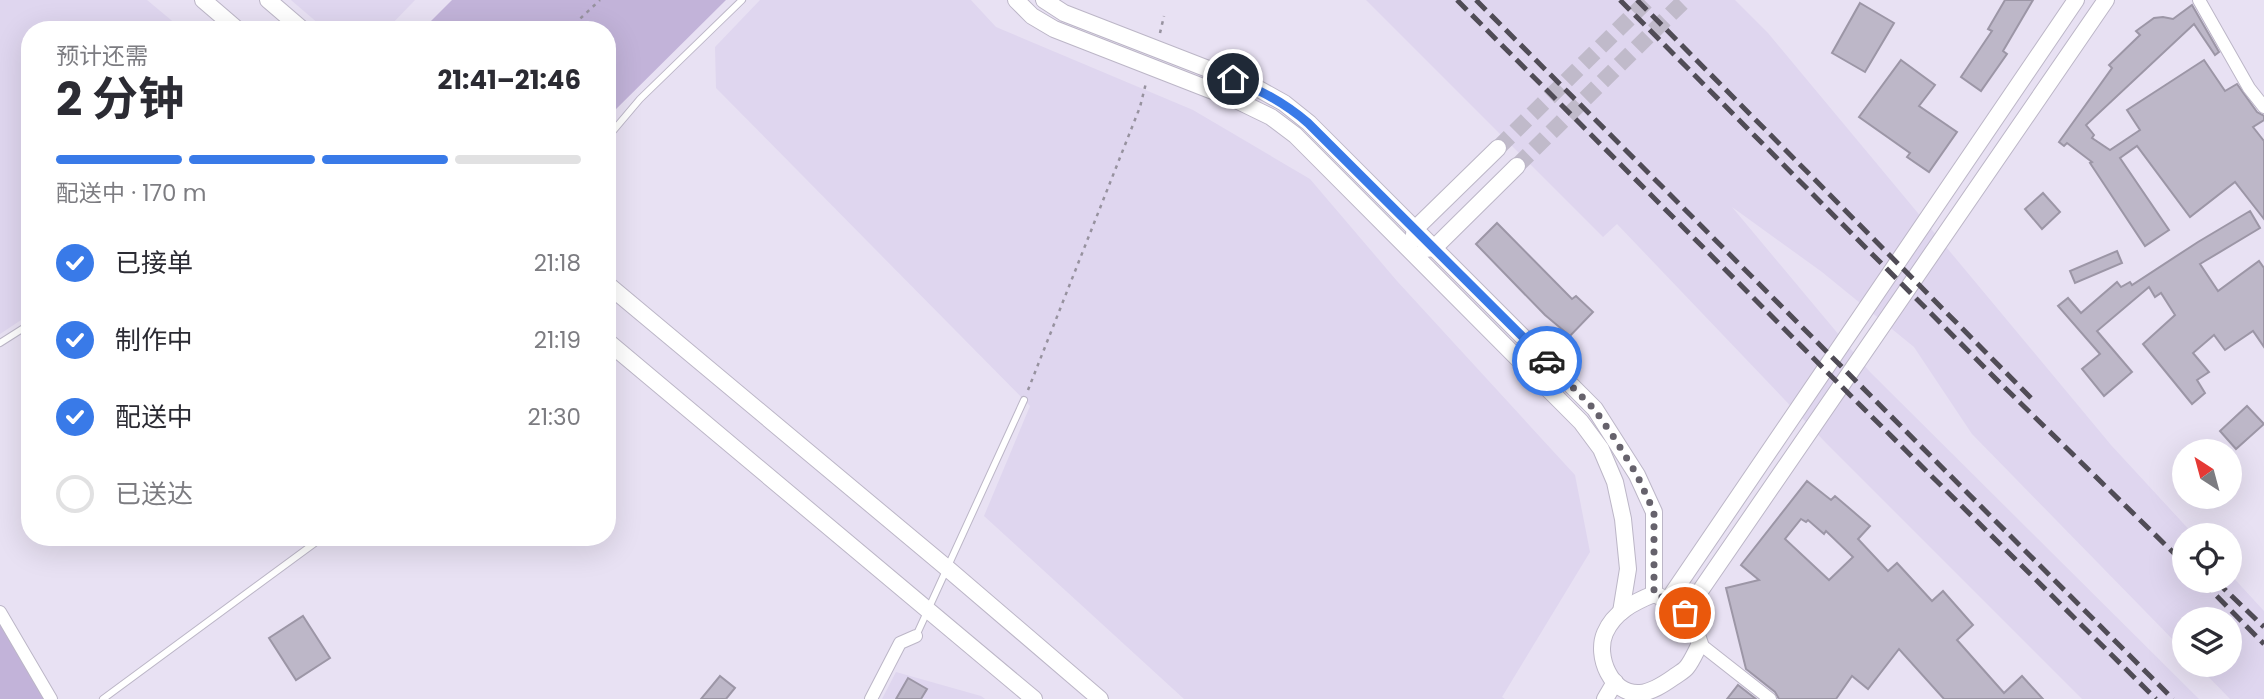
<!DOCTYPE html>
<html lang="zh">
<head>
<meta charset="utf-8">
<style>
  body { margin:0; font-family:Poppins,"Noto Sans SC",sans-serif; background:#f7f7f7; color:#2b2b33; height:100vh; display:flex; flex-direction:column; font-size:26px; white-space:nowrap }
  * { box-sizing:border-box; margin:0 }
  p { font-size:23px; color:#7c7c81 }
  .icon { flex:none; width:38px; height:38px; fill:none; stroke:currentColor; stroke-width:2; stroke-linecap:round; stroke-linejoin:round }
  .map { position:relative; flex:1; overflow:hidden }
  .side { position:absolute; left:21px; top:21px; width:595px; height:525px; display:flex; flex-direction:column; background:#fff; border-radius:28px; box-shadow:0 7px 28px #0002 }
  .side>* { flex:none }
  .needle { width:46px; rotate:324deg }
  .controls { position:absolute; left:2172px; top:439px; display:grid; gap:14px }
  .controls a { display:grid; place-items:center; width:70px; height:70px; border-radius:50%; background:#fff; box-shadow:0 7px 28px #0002; font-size:35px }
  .pin { position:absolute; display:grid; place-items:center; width:60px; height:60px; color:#fff; margin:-30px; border:4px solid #fff; border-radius:50%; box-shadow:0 2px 7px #0007 }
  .courier { position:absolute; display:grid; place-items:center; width:70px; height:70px; margin:-35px; border:5px solid #397ae8; border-radius:50%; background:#fff; color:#222; box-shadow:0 2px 9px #0007 }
  .overview em { font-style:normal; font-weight:700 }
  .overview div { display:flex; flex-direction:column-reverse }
  .overview { display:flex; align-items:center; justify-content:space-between; height:119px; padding:0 35px }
  h1 { font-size:46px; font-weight:700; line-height:52px }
  .bar { display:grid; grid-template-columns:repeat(4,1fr); gap:10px 7px; align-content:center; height:84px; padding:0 35px }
  .bar i { height:9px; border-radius:5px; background:#e1e1e2 }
  .bar .selected { background:#397ae8 }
  .bar p { grid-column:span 4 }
  ol { padding:0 35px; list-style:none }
  li { display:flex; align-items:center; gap:21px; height:77px }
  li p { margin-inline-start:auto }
  li .icon { padding:7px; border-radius:50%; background:#397ae8; color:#fff; stroke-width:4 }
  li:last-child { color:#7c7c81 }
  li i { width:38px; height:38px; border:4px solid #e1e1e2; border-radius:50% }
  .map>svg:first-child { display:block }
  .built { fill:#dfd6ef }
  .green { fill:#c2b3d9 }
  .building { fill:#bdb7c8; stroke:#9c96a6; stroke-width:2; fill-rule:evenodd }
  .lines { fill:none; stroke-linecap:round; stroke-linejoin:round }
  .tertiary-tunnel { stroke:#c0baca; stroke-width:16; stroke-dasharray:16 8; stroke-linecap:butt }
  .service-casing { stroke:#bcb6c7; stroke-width:8 }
  .minor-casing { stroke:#bcb6c7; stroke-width:14 }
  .tertiary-casing { stroke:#bcb6c7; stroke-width:18 }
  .path { stroke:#97929f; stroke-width:2.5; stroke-dasharray:3.5 5; stroke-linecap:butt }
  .service { stroke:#fff; stroke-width:6 }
  .minor { stroke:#fff; stroke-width:12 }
  .tertiary { stroke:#fff; stroke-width:16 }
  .rail { stroke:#504c56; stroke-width:5; stroke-dasharray:14 7; stroke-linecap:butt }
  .done { stroke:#66626c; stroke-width:7; stroke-dasharray:0 12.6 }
  .route { stroke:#397ae8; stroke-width:9 }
</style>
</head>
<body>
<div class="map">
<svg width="2264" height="699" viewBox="0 0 2264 699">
  <rect width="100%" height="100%" fill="#e8e1f3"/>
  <g class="built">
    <path d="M0,0H147L183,30H30V314L0,334Z"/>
    <path d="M291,0H415L386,30H326Z"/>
    <path d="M760,0H971L996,27L1193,110L1310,179L1397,281L1575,475L1590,552L1502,697L1505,699H1184L984,516L1030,406L716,88L715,47Z"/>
    <path d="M1366,0H1735L1768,33L2111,445L2194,535L2184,536V581H2230V574L2264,611V699H2230L2197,665H2230V620H2184V651L1972,434L1914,347L1822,272L1732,207L1870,372L2199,699H2082L1826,443L1617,224L1603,237Z"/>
    <path d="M896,672L981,696L985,699H882Z"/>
  </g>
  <g class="green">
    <path d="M452,0H726L607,118V30H422Z"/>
    <path d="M0,622L47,699H0Z"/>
  </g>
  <g class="building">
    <path d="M2005,0H2033L2003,51L2007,54L1981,91L1961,77L1992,31L1988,29Z"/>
    <path d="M1860,3L1894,23L1865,72L1832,53Z"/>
    <path d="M2192,5L2219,52L2215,55L2194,24L2086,125L2094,135L2092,138L2110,150L2140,130L2127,110L2204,60L2225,91L2237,84L2257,112L2264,116V120L2253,127L2264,141V219L2235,182L2190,217L2137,146L2120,158L2169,230L2145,246L2090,163L2092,162L2067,143L2064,146L2059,142L2112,68L2109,65L2140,35L2136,31L2154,18L2163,17L2173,19Z"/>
    <path d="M1901,60L1935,85L1919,106L1957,132L1929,172L1907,157L1910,153L1859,117Z"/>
    <path d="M2043,193L2060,212L2042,229L2025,209Z"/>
    <path d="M2250,211L2260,228L2200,264L2218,291L2259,261L2264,268V347L2253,331L2225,350L2214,335L2193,353L2209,372L2197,380L2205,393L2192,404L2143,344L2175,315L2161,293L2155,297L2149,287L2097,331L2132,372L2104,396L2082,369L2100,354L2058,306L2068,298L2081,313L2117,282L2121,287L2130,282L2132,285L2198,242Z"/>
    <path d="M1497,223L1572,299L1576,296L1593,312L1570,336L1545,315L1476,244Z"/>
    <path d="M2117,251L2122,263L2075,283L2070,271Z"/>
    <path d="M2247,406L2264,424L2236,449L2220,431Z"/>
    <path d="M1807,481L1831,500L1835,496L1870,526L1858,539L1888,571L1897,563L1932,601L1943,591L1973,625L1957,640L2004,693L2022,676L2043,699H1944L1899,649L1868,689L1852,676L1836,699H1779L1775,692L1746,669L1726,588L1759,580L1741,565ZM1801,519L1806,522L1808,520L1824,534L1826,531L1853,557L1829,580L1785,539Z"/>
    <path d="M303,616L330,658L296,680L269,638Z"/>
    <path d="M720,676L735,688L726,699H701Z"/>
    <path d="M908,678L927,689L921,699H896Z"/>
    <path d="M1738,685L1756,699H1727Z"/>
  </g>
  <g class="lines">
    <g class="tertiary-tunnel">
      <path d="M1498,148L1648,0"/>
      <path d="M1517,166L1685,0"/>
    </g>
    <defs>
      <g id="service">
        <path d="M607,138L640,99L742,0"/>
        <path d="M0,343L30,324"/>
        <path d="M916,636L1024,400"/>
        <path d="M103,699L323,537"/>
      </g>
      <g id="minor">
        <path d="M2199,0L2249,88L2264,107"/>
        <path d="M0,612L51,699"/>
        <path d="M1700,644L1770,699"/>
        <path d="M871,699L900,643L916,636"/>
      </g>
      <g id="tertiary">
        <path d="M203,0L238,30"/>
        <path d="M268,0L303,30"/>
        <path d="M1016,0L1032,16L1054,29L1236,100L1271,117L1295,135L1581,422L1601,449L1615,482L1623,519L1628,569L1621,612"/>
        <path d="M1044,0L1064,13L1257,88L1284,103L1309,123L1595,409L1637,475L1654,512V594"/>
        <path d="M1413,240L1415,229L1498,148"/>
        <path d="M1425,249L1434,248L1517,166"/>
        <path d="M607,284L947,568L1100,699"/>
        <path d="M607,341L1034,699"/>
        <path d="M1654,594C1685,607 1690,613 1700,644C1696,651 1692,661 1687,667C1684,671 1678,674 1674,677C1664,684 1652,692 1640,693C1611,695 1595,656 1605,633C1614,612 1634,602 1654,594Z"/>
        <path d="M1668,600L2076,0"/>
        <path d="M1685,613L2106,0"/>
        <path d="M1605,699L1615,682"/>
      </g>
    </defs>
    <use href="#service" class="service-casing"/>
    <use href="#minor" class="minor-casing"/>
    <use href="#tertiary" class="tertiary-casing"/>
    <g class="path">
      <path d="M568,30L600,0"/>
      <path d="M1160,33L1164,16"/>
      <path d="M1028,390L1140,107L1146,83"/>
    </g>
    <use href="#service" class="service"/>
    <use href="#minor" class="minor"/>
    <use href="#tertiary" class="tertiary"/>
    <g class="rail">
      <path d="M1457,0L1857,402L2156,699"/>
      <path d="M1476,0L2173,699"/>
      <path d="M1620,0L2002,385L2184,563"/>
      <path d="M1637,0L2031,398"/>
      <path d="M2202,581L2264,644"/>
      <path d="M2216,581L2264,627"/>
    </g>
  </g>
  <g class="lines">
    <path class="done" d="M1547,361L1595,410L1615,439L1637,475L1654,512V594L1675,602L1685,613"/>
    <path class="route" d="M1233,79C1261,90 1285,103 1308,123L1547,361"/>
  </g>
</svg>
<div class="controls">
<a><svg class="needle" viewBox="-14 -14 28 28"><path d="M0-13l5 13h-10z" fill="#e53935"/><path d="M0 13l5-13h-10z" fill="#7c7c81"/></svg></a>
<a><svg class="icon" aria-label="locate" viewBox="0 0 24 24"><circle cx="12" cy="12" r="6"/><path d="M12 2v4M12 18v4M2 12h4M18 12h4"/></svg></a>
<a><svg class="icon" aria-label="layers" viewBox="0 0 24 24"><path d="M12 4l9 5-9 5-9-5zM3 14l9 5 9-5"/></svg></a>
</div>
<div class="pin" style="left:1685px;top:613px;background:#ea580c"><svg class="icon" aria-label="bag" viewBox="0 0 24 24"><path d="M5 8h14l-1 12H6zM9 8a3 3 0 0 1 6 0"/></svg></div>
<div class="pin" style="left:1233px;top:79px;background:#1f2937"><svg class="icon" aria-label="home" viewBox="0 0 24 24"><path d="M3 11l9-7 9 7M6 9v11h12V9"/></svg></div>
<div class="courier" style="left:1547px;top:361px"><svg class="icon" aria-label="car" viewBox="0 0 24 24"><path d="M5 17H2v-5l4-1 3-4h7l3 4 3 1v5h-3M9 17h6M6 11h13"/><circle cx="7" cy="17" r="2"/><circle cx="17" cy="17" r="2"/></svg></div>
<section class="side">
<div class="overview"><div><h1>2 分钟</h1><p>预计还需</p></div><em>21:41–21:46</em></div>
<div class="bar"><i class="selected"></i><i class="selected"></i><i class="selected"></i><i></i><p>配送中 · 170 m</p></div>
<ol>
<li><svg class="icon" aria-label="check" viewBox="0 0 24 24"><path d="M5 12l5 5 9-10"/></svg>已接单<p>21:18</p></li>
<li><svg class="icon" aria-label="check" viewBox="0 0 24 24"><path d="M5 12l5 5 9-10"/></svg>制作中<p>21:19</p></li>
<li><svg class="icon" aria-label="check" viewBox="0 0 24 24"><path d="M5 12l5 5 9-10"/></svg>配送中<p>21:30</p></li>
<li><i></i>已送达</li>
</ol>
</section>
</div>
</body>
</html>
